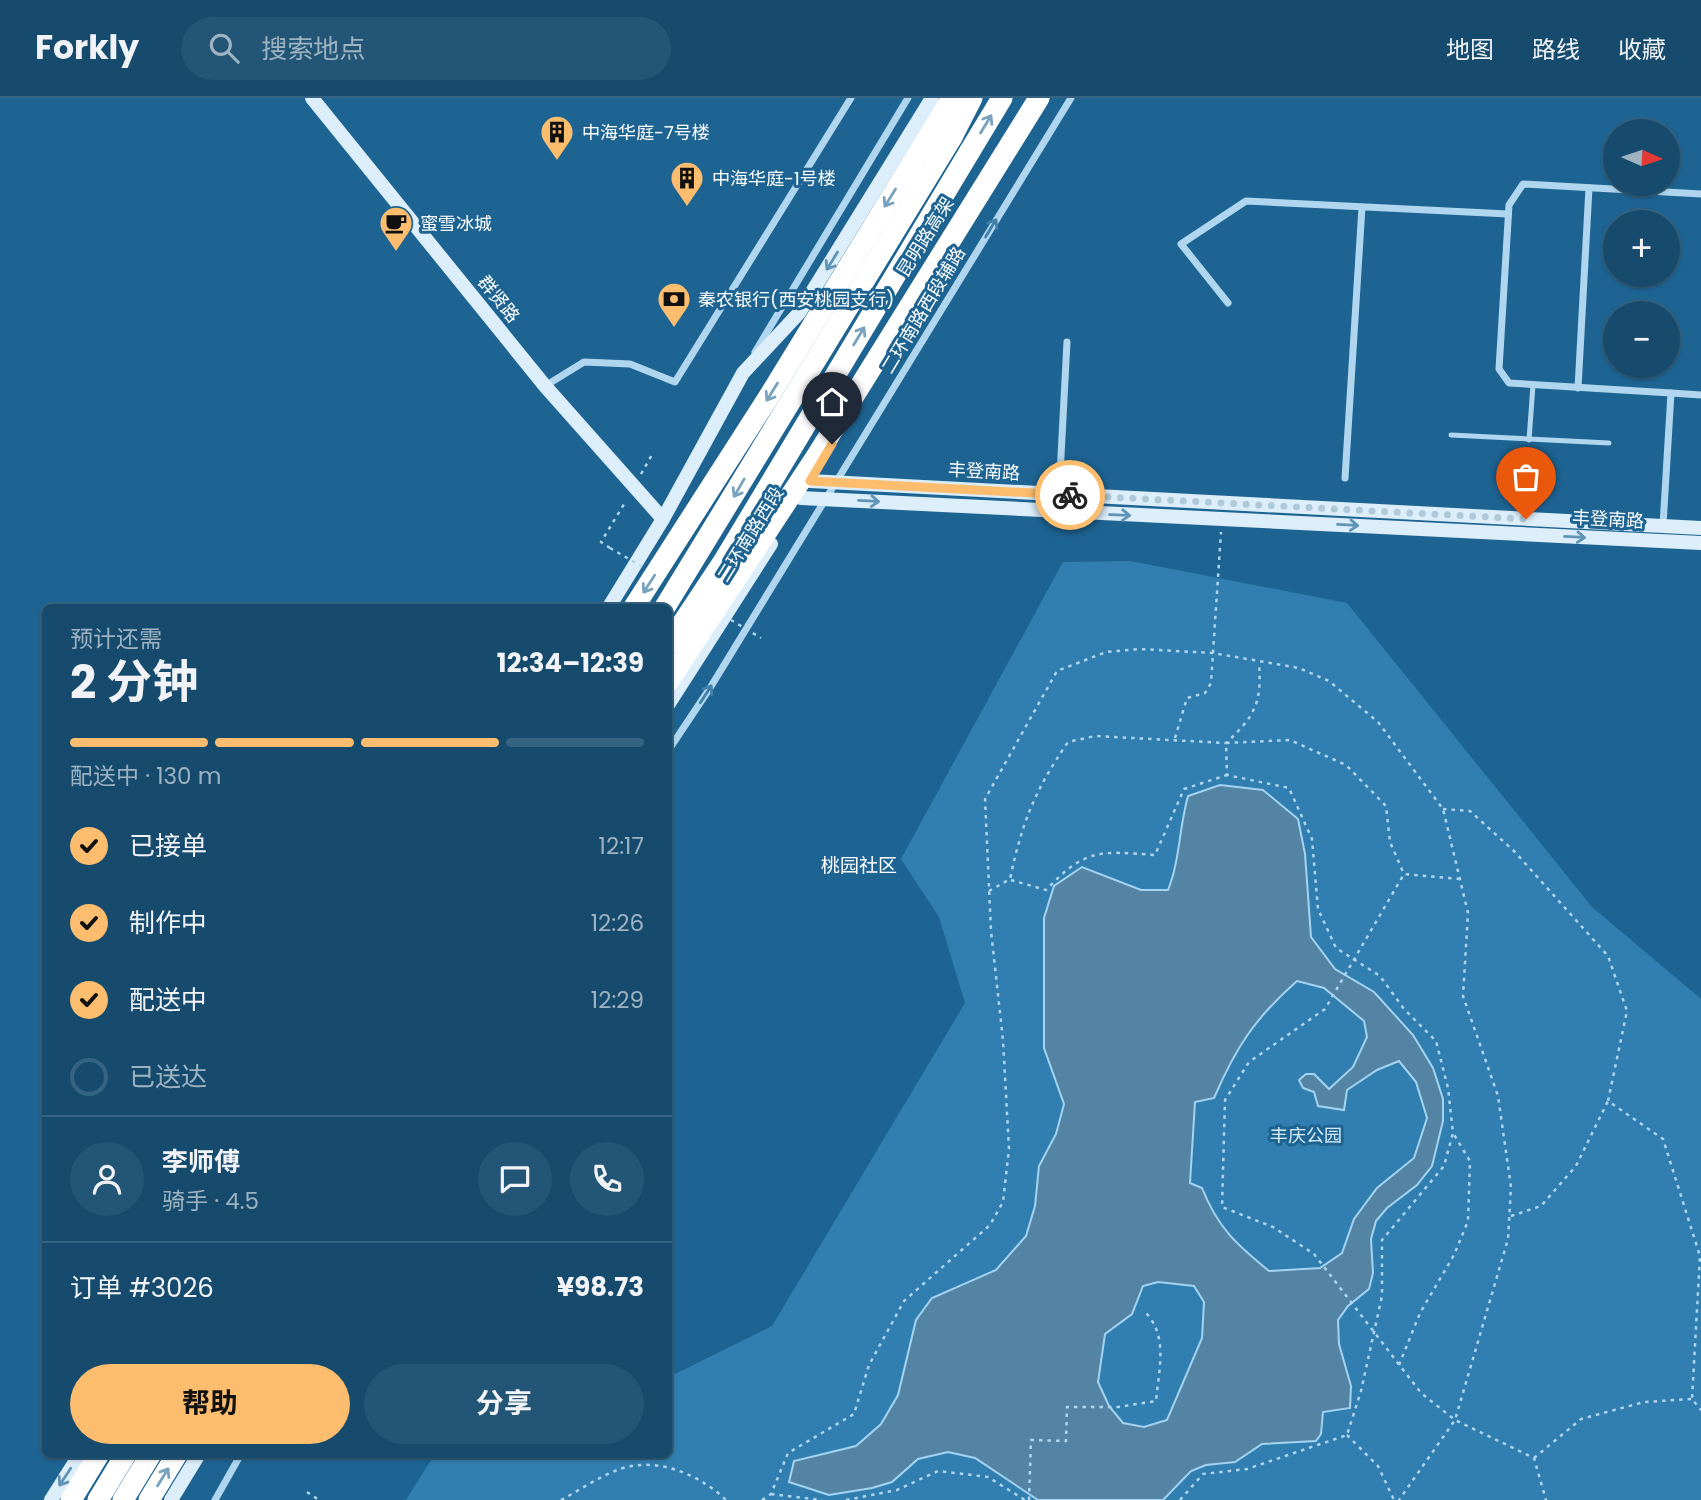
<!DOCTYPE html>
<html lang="zh">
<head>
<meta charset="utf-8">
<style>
  body { margin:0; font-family:Poppins,"Noto Sans SC",sans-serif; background:#235576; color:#f1f3f6; height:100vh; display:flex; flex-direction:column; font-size:26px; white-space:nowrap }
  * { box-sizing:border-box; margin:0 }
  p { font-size:23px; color:#9eb3c2 }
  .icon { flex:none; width:38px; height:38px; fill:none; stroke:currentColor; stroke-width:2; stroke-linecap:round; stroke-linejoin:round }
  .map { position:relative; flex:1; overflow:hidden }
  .sheet { position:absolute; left:42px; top:506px; width:630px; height:854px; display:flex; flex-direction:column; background:#164b6e; border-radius:10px; box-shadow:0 2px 5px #0004,0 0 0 2px #356381 }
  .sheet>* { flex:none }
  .needle { width:46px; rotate:93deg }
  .controls { position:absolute; left:1603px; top:21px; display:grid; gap:14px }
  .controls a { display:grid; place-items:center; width:77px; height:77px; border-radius:50%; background:#164b6e; box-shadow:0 2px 5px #0004,0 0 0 2px #356381; font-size:35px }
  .pin { position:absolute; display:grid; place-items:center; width:60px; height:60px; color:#fff; margin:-72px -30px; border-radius:50% 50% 50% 0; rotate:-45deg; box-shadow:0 0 7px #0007 }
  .pin .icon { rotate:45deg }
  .courier { position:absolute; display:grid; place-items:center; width:70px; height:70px; margin:-35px; border:5px solid #fdbd6e; border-radius:50%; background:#fff; color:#222; box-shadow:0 2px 9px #0007 }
  .head em { font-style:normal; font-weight:700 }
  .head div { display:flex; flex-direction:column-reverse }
  .head { display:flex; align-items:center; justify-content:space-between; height:119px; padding:0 28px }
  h1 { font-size:46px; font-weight:700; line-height:52px }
  .bar { display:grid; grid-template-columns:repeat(4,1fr); gap:10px 7px; align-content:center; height:84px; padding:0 28px }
  .bar i { height:9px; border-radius:5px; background:#356381 }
  .bar .current { background:#fdbd6e }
  .bar p { grid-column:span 4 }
  .line { display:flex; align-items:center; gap:18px; padding:0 28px; border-top:2px solid #356381 }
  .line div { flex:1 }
  .round { display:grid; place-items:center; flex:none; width:74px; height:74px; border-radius:37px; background:#235576 }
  ol { padding:0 28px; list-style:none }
  li { display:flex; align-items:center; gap:21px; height:77px }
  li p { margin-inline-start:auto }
  li .icon { padding:7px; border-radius:50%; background:#fdbd6e; color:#111; stroke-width:4 }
  li:last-child { color:#9eb3c2 }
  li i { width:38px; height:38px; border:4px solid #356381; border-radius:50% }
  .primary-button { display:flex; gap:14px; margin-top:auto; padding:14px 28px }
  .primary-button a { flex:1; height:80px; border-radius:42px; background:#fdbd6e; color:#111; font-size:28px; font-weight:700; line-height:80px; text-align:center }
  .primary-button a+a { background:#235576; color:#f1f3f6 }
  header { display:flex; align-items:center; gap:42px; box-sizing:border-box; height:98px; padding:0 35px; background:#164b6e; border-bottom:2px solid #356381 }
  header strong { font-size:33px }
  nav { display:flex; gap:38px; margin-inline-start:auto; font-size:24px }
  .search { width:490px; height:63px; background:#235576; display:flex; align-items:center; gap:18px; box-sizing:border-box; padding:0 24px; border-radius:38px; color:#9eb3c2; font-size:26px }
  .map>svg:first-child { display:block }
  .green { fill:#317fb1 }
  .water { fill:#5484a4; stroke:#a3d3f0; stroke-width:2; fill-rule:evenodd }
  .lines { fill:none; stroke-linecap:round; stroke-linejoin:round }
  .path { stroke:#afd6ee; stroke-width:2.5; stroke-dasharray:3.5 5; stroke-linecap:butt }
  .lane { stroke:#afd6ee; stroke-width:5 }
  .street { stroke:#afd6ee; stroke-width:7 }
  .secondary { stroke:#dceefa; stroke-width:14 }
  .highway { stroke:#fff; stroke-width:21 }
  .path-bridge { stroke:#afd6ee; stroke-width:2.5; stroke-dasharray:3.5 5; stroke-linecap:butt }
  .highway-bridge { stroke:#fff; stroke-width:21 }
  .oneway { stroke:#78a2be }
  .oneway2 { stroke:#4280aa }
  .oneway3 { stroke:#6094b7 }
  .done { stroke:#b0c9d9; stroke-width:7; stroke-dasharray:0 12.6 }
  .route { stroke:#fdbd6e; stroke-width:9 }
  .labels { text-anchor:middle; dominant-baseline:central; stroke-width:6; stroke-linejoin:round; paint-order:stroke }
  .poi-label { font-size:18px; fill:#fff; stroke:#1e6493; text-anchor:start }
  .street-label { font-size:18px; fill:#fff; stroke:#1e6493 }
  .park-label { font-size:18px; fill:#d5ecfa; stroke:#1e6493 }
  .neighbourhood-label { font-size:19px; fill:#fff; stroke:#1e6493 }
</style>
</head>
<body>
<header>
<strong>Forkly</strong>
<div class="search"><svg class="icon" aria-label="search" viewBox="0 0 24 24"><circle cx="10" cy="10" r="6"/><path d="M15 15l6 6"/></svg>搜索地点</div>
<nav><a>地图</a><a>路线</a><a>收藏</a></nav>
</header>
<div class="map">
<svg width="1701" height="1402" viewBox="0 0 1701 1402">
  <rect width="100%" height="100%" fill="#1e6493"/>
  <path class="green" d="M1130,463L1347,505L1592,809L1701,901V1402H406L431,1362L447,1356H668L669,1279L772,1228L965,905L939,819L901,761L1063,464Z"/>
  <path class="water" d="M1220,687L1263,692L1298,721L1305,756L1311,839L1335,871L1374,894L1413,937L1433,970L1443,1001V1023L1432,1068L1417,1087L1387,1110L1376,1123L1371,1141L1373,1175L1369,1191L1348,1208L1338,1222L1339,1246L1351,1288L1350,1310L1323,1314L1321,1336L1316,1343L1262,1346L1235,1364L1206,1367L1191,1373L1163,1402H1038L975,1360L948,1354L918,1361L892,1384L872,1390L829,1397L789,1384L794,1363L856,1348L881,1326L898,1297L916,1222L932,1200L996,1172L1026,1138L1035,1108L1039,1068L1056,1036L1064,1006L1044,950V820L1054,788L1082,769L1141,792H1168C1180,762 1179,730 1188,698ZM1297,883L1324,890L1364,923L1367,939L1353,969L1329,991L1314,976H1306L1299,982L1303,990L1314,994L1318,1008L1344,1012L1347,992L1377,972L1399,963L1416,984L1427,1020L1414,1060L1377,1090L1354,1121L1342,1155L1320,1170L1269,1173C1236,1146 1218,1130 1202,1090L1190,1085L1195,1004L1214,1000C1236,949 1255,920 1297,883ZM1158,1184L1194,1188L1204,1204L1202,1240L1167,1322L1144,1329L1123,1325L1109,1308L1098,1284L1105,1236L1132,1216L1143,1188Z"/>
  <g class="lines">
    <g class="path">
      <path d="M641,376L653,355"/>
      <path d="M610,450L601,444L626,403"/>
      <path d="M1175,640L1187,600L1205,595L1211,585L1221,434"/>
      <path d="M1443,711L1470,713L1515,754L1608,858L1627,913L1608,1003L1663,1041L1700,1158L1692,1301L1701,1312"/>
      <path d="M1460,781L1404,776L1325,911L1249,964L1225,1002L1222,1109L1273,1129L1314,1156L1421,1295L1455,1322L1534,1360L1546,1402"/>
      <path d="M1011,782L1046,792C1086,750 1099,753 1155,757L1184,691L1227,677"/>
      <path d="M989,793L1010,781C1022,724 1035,692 1068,644L1095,638L1226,645C1255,618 1262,605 1259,565"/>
      <path d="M1511,1118L1541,1108L1576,1068L1608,1003"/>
      <path d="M1399,1267L1420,1215L1454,1157L1468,1123L1470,1063L1453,1035"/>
      <path d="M1347,1337L1378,1368L1394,1402"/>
      <path d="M1534,1360L1581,1321L1644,1304L1692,1301"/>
      <path d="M307,1394L319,1402"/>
      <path d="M771,1396L822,1402"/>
      <path d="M561,1402C580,1392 600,1378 620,1371C657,1358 700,1377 726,1402"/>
      <path d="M762,1402L771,1396L788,1355L854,1316L869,1267L904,1203L990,1127L1003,1104L1009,1051L1003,942L991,833L985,701L1057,573L1106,554L1139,551L1213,555L1299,570L1329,583L1378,624L1443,711L1468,815L1463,898L1498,998L1511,1089L1508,1141L1455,1322L1399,1402"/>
      <path d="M846,1402L897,1392L938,1373L988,1379L1025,1402"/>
      <path d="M1029,1402L1031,1342L1066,1343L1067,1309H1118L1156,1303C1159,1270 1169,1236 1143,1212"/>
      <path d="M1180,1402L1203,1376L1247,1371L1347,1337L1361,1293L1382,1198V1142L1444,1068L1453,1035L1448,990L1436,943L1404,911L1380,878L1336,850L1318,811L1312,741L1289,690L1227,677L1226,645L1290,642L1346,667L1386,708L1390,744L1404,776"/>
    </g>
    <g class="lane">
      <path d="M1451,337L1609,345"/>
      <path d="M1529,342L1533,287"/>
    </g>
    <g class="street">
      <path d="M1228,205L1181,146L1246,103L1508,116"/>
      <path d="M755,254L908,0"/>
      <path d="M545,288L584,264L630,266L675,284L851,0"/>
      <path d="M1578,290L1589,90"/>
      <path d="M1671,295L1509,285L1499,271L1509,107L1523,86L1701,96"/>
      <path d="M1345,380L1362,109"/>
      <path d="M1059,396L1067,244"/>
      <path d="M1663,427L1671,295L1701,297"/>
      <path d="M668,653L710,590L1071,0"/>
      <path d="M215,1402L241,1356"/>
    </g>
    <g class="secondary">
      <path d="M312,0L545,288L663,421"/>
      <path d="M810,383L1701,430"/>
      <path d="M801,400L1701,445"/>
      <path d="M609,509L663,421L743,275L799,215L932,0"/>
      <path d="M668,607L771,446"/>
      <path d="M51,1402L80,1356"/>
      <path d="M171,1402L199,1356"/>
    </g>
    <g class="highway">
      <path d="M952,39L972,0"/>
      <path d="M970,53L1002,0"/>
      <path d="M71,1402L99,1356"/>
      <path d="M98,1402L126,1356"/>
      <path d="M123,1402L151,1356"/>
      <path d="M149,1402L177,1356"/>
    </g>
    <g class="path-bridge">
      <path d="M610,450L641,468"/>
      <path d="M731,522L761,540"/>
    </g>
    <g class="highway-bridge">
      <path d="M634,509L768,300L952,0"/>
      <path d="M665,509L952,39"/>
      <path d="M668,547L725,461L970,53"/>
      <path d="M668,584L816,359L1039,0"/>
    </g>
  </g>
  <defs><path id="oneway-shaft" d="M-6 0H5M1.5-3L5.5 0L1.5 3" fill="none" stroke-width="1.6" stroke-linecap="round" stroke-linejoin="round" transform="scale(1.75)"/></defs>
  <g class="oneway">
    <use href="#oneway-shaft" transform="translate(986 26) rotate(-59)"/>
    <use href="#oneway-shaft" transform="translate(890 100) rotate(122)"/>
    <use href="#oneway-shaft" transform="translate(859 238) rotate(-59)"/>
    <use href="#oneway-shaft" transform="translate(772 294) rotate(122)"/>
    <use href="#oneway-shaft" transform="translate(739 390) rotate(120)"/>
    <use href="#oneway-shaft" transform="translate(649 486) rotate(123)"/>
    <use href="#oneway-shaft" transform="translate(163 1379) rotate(-58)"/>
  </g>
  <g class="oneway2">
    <use href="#oneway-shaft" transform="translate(991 130) rotate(-59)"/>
    <use href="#oneway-shaft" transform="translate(706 596) rotate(-57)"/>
  </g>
  <g class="oneway3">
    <use href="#oneway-shaft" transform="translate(832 163) rotate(122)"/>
    <use href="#oneway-shaft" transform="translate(869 403) rotate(3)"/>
    <use href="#oneway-shaft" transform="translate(1120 417) rotate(2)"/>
    <use href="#oneway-shaft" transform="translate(1348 427) rotate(3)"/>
    <use href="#oneway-shaft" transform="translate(1575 439) rotate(3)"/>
    <use href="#oneway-shaft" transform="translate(65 1379) rotate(123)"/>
  </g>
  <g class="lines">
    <path class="done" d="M1070,397L1526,421"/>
    <path class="route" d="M832,346L810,383L1070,397"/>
  </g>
  <defs>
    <symbol id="building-pin" viewBox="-11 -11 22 30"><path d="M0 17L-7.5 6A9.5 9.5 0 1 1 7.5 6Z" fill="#fdbd6e" stroke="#1e6493"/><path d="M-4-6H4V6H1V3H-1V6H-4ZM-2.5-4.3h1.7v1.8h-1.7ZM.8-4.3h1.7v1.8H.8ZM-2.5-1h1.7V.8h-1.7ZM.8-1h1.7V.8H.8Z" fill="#111"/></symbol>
    <symbol id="cafe-pin" viewBox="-11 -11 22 30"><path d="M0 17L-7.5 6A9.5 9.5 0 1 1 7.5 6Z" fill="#fdbd6e" stroke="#1e6493"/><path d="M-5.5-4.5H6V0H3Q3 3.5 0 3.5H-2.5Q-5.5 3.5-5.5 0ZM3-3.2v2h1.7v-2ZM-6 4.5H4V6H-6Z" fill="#111"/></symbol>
    <symbol id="bank-pin" viewBox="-11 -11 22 30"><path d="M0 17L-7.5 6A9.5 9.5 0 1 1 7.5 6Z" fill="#fdbd6e" stroke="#1e6493"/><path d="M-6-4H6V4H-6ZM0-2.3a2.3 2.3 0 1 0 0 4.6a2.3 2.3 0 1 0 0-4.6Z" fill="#111"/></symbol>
  </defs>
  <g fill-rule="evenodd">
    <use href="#building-pin" x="538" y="15" width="38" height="52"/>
    <use href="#building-pin" x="668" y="61" width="38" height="52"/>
    <use href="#cafe-pin" x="377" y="106" width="38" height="52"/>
    <use href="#bank-pin" x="655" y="182" width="38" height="52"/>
  </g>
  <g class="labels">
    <g class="poi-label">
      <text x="582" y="34">中海华庭-7号楼</text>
      <text x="712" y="80">中海华庭-1号楼</text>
      <text x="420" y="125">蜜雪冰城</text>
      <text x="698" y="201">秦农银行(西安桃园支行)</text>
    </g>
    <g class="street-label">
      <text transform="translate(925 139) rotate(-58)">昆明路高架</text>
      <text transform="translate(499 201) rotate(51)">群贤路</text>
      <text transform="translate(923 212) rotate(-59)">二环南路西段辅路</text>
      <text transform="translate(984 373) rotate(3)">丰登南路</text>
      <text transform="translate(1608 421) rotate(3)">丰登南路</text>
      <text transform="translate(750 436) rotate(-58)">二环南路西段</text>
    </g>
    <g class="park-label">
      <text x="1306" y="1037">丰庆公园</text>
    </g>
    <g class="neighbourhood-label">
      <text x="859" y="767">桃园社区</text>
    </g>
  </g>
</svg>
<div class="controls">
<a><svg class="needle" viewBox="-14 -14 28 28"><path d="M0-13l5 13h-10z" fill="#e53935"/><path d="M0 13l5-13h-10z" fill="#9eb3c2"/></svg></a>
<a>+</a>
<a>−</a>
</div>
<div class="pin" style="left:1526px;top:421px;background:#ea580c"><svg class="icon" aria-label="bag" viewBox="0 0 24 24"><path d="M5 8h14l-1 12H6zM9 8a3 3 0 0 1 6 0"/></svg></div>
<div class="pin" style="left:832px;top:346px;background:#1f2937"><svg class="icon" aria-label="home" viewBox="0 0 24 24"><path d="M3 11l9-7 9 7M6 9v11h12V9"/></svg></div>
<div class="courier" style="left:1070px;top:397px"><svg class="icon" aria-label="bike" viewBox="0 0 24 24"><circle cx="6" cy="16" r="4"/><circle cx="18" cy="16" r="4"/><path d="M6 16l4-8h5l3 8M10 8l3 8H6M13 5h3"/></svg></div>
<section class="sheet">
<div class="head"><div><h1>2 分钟</h1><p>预计还需</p></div><em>12:34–12:39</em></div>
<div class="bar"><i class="current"></i><i class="current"></i><i class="current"></i><i></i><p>配送中 · 130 m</p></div>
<ol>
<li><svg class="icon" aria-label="check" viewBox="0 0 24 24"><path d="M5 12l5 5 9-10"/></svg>已接单<p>12:17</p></li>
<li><svg class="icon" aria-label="check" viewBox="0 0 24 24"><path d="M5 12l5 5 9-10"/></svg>制作中<p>12:26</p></li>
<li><svg class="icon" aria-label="check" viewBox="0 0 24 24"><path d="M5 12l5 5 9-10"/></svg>配送中<p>12:29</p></li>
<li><i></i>已送达</li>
</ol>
<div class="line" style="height:126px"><a class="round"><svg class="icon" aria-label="person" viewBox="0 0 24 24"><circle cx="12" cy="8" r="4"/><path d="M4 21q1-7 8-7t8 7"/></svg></a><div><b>李师傅</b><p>骑手 · 4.5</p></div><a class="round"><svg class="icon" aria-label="chat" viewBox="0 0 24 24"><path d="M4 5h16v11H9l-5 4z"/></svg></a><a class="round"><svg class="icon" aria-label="phone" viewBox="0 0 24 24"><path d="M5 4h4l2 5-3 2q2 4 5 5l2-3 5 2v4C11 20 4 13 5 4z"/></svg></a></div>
<div class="line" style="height:91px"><div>订单 #3026</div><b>¥98.73</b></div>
<div class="primary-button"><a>帮助</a><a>分享</a></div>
</section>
</div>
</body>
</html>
